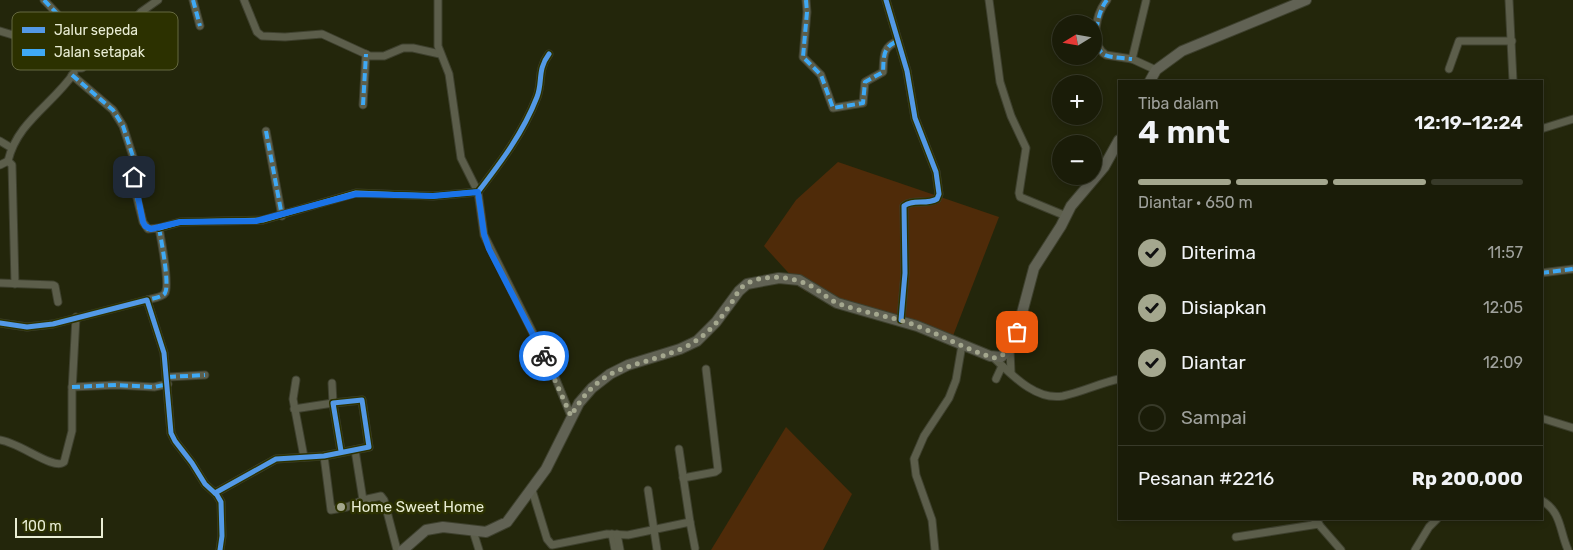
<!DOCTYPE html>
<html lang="id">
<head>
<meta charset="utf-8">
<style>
  body { margin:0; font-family:Rubik,sans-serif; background:#232512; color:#f1f3f6; height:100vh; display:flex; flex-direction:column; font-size:19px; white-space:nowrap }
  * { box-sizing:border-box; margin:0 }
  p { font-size:16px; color:#9fa19c }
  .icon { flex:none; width:28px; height:28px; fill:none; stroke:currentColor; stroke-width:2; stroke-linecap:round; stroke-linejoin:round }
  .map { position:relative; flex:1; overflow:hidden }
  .side { position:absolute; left:1118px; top:80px; width:425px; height:440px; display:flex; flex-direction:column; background:#1a1c08; border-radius:0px; box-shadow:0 2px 8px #0003,0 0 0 1px #383a29 }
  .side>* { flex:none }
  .needle { width:32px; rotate:259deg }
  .tools { position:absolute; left:1052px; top:15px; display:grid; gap:10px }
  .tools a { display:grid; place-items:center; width:50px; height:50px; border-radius:50%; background:#1a1c08; box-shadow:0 2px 8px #0003,0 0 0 1px #383a29; font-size:25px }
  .scale { position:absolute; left:15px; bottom:12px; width:88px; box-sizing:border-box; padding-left:5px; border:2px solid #e9edd4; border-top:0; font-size:14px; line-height:18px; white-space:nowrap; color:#e9edd4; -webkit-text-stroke:4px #2c3100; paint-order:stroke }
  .pin { position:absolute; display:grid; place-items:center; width:42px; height:42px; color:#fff; margin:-21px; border-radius:10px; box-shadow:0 2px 8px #0006 }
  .courier { position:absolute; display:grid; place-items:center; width:50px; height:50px; margin:-25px; border:4px solid #1a73e8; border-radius:50%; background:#fff; color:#222; box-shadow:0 1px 6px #0007 }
  .head em { font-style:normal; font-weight:600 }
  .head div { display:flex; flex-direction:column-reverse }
  .head { display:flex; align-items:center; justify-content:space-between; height:85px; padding:0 20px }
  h1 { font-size:32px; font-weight:600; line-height:38px }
  .bar { display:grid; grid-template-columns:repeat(4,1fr); gap:8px 5px; align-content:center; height:60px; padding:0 20px }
  .bar i { height:6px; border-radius:4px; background:#383a29 }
  .bar .current { background:#a4a78e }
  .bar p { grid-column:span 4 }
  .line { display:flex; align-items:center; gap:12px; padding:0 20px; border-top:1px solid #383a29 }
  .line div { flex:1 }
  ol { padding:0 20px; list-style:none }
  li { display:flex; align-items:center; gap:15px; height:55px }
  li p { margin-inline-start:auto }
  li .icon { padding:5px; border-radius:50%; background:#a4a78e; color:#111; stroke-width:4 }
  li:last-child { color:#9fa19c }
  li i { width:28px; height:28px; border:2px solid #383a29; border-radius:50% }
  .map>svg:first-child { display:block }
  .green { fill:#4f2b09 }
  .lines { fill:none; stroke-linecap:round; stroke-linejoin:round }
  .minor-casing { stroke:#3e402e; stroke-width:9 }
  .secondary-casing { stroke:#3e402e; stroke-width:12 }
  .minor { stroke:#5c5e4b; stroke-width:7 }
  .secondary { stroke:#616254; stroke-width:10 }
  .quiet { stroke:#3fa9f5; stroke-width:4; stroke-dasharray:8 4; stroke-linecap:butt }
  .cycleway-casing { stroke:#2c3100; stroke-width:8 }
  .cycleway { stroke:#5399e6; stroke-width:5 }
  .done { stroke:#a4a78e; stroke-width:5; stroke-dasharray:0 9 }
  .route { stroke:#1a73e8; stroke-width:6 }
  .poi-dot { fill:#a4a78e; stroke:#2c3100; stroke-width:2 }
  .labels { text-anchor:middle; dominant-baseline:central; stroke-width:5; stroke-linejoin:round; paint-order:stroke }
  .poi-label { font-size:15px; fill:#e9edd4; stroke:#2c3100; text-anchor:start }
  .key { fill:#2c3100; stroke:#656940; stroke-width:1 }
  .key-label { font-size:14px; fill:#e9edd4 }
</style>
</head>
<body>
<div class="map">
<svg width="1573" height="550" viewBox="0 0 1573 550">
  <rect width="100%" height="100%" fill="#23260b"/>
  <g class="green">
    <path d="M838,162L999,217L951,341L805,291L764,246L796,200Z"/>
    <path d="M786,427L852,494L823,550H711Z"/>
  </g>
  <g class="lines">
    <defs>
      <g id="minor">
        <path d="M44,0L65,22L54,48"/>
        <path d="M193,0L200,26"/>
        <path d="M244,0L257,32L262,36L285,37L322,34L370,56H384L403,48H413L440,54"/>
        <path d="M438,0V46L449,74L461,158L478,192L484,235L555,377L571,416"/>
        <path d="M806,0L807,12L803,57L821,75L833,108L863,103L865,82L883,72C884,57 882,47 898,41"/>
        <path d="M886,0L907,71L915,118L936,172L939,194L937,199C927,205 912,199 904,206L905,273L901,320"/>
        <path d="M989,0L1000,82L1011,116L1026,148L1019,193L1020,197L1066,216"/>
        <path d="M1107,0C1096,13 1089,44 1106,55L1132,59L1156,70"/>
        <path d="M1509,0L1513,81"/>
        <path d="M0,31L56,48L77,68H82L121,35L141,12L158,0"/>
        <path d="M1132,59L1146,1"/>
        <path d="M1449,69L1459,41H1512"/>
        <path d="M72,75L113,110L123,126L136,166L133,182L143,222L148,229L159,228C161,239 170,285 165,293C163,297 151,299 147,300"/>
        <path d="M363,105L366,54"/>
        <path d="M1541,129L1573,119"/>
        <path d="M266,131L282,216"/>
        <path d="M0,141L10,147"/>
        <path d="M8,161C17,122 53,104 74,73"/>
        <path d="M0,165L8,161L12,165L15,284"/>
        <path d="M159,228L180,222L263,220L356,193L433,196L478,192C501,162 523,133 537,97C543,81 537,70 549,54"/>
        <path d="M1541,273L1573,269"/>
        <path d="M0,283L53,285L55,286L58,302"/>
        <path d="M0,323L27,327L53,324L147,300L164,353L171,433L175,441L192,463L205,484L217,495L221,502L222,536L220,550"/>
        <path d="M1010,349L1011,373"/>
        <path d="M994,358C1012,375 1036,401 1063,396C1082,392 1100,383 1119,379"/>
        <path d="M168,377L205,375"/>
        <path d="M996,379L1002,366"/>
        <path d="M296,380L293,399L304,457"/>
        <path d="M72,387L116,385L154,387L168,384"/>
        <path d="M294,409L333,403L332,383"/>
        <path d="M1541,418L1573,428"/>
        <path d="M0,440C19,442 54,471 64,462L72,431V391L76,317"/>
        <path d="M355,450L363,500L381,496L384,500L397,550"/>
        <path d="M324,456L331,510L347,507L363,500"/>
        <path d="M683,478L715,472L718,470L706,369"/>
        <path d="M532,490L547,539L552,545L607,534L628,535L690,522L679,449"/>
        <path d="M648,490L657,550"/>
        <path d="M215,493L276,459L324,456L369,447L362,400L333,403L341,451"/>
        <path d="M1541,500C1562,512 1559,530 1568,550"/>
        <path d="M1314,519L1341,550"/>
        <path d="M690,522L695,548"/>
        <path d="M473,531L479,550"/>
        <path d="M612,534L615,550"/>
        <path d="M617,534L620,550"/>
        <path d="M1236,537L1319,524"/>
        <path d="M935,550L932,520L916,475L914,459L924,436L949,398L956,380L962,345"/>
        <path d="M1415,550L1429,527L1437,519"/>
      </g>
      <g id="secondary">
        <path d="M1150,81L1156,70L1182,51L1306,0"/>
        <path d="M403,550L426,530L443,527L486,532L507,522L546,469L579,403L592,388L610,374L628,365L680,349L697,341L716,322L739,291L747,284L779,278L799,280L837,303L917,326L990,356L1001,357L1010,349L1017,332L1034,268L1061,226L1071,206L1104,167L1119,140"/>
      </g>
    </defs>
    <use href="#minor" class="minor-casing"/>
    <use href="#secondary" class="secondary-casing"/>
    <use href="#minor" class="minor"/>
    <use href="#secondary" class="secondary"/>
    <g class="quiet">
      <path d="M44,0L65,22L54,48"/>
      <path d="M193,0L200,26"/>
      <path d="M806,0L807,12L803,57L821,75L833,108L863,103L865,82L883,72C884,57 882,47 898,41"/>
      <path d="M1107,0C1098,10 1089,47 1105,55C1112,58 1124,58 1132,59"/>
      <path d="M72,75L113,110L123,126L136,166L133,182L143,222L148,229L159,228C161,239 170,285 165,293C163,297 151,299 147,300"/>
      <path d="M363,105L366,54"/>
      <path d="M266,131L282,216"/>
      <path d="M1541,273L1573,269"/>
      <path d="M168,377L205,375"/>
      <path d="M72,387L116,385L154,387L168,384"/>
    </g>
    <defs>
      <g id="cycleway">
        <path d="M886,0L907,71L915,118L936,172L939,194L937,199C927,205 912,199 904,206L905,273L901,320"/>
        <path d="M159,228L180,222L263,220L356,193L433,196L478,192C501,162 523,133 537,97C543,81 537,70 549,54"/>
        <path d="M0,323L27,327L53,324L147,300L164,353L171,433L175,441L192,463L205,484L217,495L221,502L222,536L220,550"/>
        <path d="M215,493L276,459L324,456L369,447L362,400L333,403L341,451"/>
      </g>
    </defs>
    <use href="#cycleway" class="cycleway-casing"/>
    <use href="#cycleway" class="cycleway"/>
  </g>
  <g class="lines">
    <path class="done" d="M544,356L571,416C602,361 634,370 683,348C703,339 718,323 730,305C735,298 738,289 746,284C763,274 791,276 809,285C819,290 827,298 837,303C863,313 892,316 917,326C943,336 968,350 994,358L1007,353L1017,332"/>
    <path class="route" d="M134,177L143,222L145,226L151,229L180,222L256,221L356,194L433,196L478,192L484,234L489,249L544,356"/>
  </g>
  <circle class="poi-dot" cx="341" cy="507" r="5"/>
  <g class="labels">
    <g class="poi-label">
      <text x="351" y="507">Home Sweet Home</text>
    </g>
  </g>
  <rect x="12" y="12" width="166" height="58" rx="8" class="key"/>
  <rect x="22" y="27" width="23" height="6" fill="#5399e6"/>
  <rect x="22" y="49" width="23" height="7" fill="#3fa9f5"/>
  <g class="key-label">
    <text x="54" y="35">Jalur sepeda</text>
    <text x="54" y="57">Jalan setapak</text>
  </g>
</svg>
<div class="tools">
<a><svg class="needle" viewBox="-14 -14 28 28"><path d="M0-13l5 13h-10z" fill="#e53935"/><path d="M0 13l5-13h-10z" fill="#9fa19c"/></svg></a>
<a>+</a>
<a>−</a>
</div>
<div class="scale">100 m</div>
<div class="pin" style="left:1017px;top:332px;background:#ea580c"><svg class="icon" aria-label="bag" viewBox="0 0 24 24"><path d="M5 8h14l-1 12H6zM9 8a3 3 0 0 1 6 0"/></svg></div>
<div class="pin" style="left:134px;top:177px;background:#1f2937"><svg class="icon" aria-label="home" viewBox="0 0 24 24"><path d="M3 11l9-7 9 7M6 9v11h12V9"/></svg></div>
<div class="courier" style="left:544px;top:356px"><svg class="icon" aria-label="bike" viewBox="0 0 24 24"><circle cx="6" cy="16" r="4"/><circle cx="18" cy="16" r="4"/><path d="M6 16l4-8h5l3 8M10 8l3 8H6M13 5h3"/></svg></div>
<section class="side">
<div class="head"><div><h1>4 mnt</h1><p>Tiba dalam</p></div><em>12:19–12:24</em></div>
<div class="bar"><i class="current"></i><i class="current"></i><i class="current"></i><i></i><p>Diantar · 650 m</p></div>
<ol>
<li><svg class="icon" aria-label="check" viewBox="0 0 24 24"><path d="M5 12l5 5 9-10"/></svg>Diterima<p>11:57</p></li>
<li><svg class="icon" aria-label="check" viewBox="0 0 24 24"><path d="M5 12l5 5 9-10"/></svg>Disiapkan<p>12:05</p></li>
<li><svg class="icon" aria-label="check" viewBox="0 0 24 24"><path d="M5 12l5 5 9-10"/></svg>Diantar<p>12:09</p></li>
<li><i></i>Sampai</li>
</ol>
<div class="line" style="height:65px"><div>Pesanan #2216</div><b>Rp 200,000</b></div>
</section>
</div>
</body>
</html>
